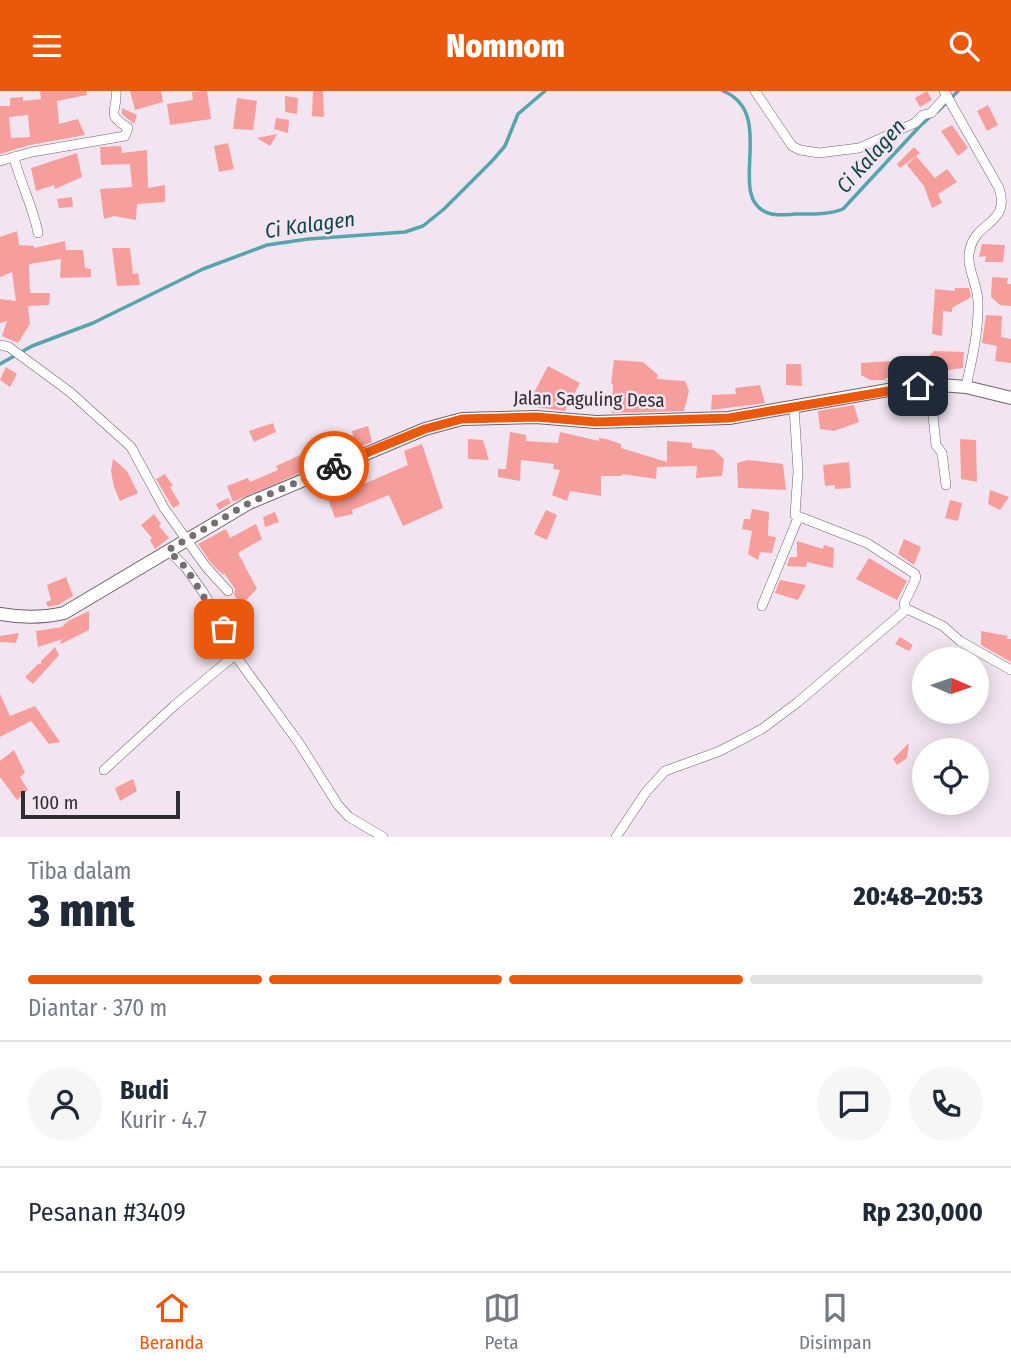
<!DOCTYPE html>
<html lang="id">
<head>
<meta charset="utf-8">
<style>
  body { margin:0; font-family:"Fira Sans Condensed",sans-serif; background:#f6f6f7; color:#1f2937; height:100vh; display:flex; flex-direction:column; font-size:26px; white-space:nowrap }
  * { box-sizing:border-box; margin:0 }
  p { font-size:23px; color:#747a83 }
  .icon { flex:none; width:38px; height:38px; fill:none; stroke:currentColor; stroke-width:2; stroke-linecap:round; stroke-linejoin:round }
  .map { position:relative; height:746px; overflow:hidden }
  .panel { display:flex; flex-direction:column; background:#fff; flex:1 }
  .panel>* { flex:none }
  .needle { width:46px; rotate:92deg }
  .controls { position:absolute; left:912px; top:556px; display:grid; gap:14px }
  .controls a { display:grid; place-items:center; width:77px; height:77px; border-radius:50%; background:#fff; box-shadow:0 4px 18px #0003; font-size:35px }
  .scale { position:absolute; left:21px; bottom:18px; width:159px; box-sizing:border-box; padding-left:7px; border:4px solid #312c30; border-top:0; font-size:19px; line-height:24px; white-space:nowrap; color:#312c30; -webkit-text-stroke:5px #f2e5f1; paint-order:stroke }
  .pin { position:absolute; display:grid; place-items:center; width:60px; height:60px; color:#fff; margin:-30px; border-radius:14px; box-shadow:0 4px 10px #0006 }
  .courier { position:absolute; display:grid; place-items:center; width:70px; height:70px; margin:-35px; border:5px solid #ea580c; border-radius:50%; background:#fff; color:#222; box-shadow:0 2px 9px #0007 }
  .headline em { font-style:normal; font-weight:800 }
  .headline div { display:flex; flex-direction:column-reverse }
  .headline { display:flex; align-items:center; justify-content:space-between; height:119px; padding:0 28px }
  h1 { font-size:46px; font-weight:800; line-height:52px }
  .bar { display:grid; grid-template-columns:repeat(4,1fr); gap:10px 7px; align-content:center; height:84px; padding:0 28px }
  .bar i { height:9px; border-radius:5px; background:#e0e1e3 }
  .bar .active { background:#ea580c }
  .bar p { grid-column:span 4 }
  .line { display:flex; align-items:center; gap:18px; padding:0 28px; border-top:2px solid #e0e1e3 }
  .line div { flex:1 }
  .round { display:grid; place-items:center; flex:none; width:74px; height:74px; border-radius:37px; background:#f6f6f7 }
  header { display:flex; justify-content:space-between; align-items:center; height:91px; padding:0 28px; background:#ea580c; color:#fff; font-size:32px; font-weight:800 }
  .dock { display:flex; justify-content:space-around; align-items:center; height:98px; border-top:2px solid #e0e1e3; background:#fff; font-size:19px; color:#747a83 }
  .dock a { display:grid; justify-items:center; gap:4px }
  .dock .active { color:#ea580c }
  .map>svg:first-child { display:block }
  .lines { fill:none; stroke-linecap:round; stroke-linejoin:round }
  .stream { stroke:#55a4ae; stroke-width:3.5 }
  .building { fill:#f59e9b; fill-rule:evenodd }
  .street-casing { stroke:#6c626b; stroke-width:10 }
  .secondary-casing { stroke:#6c626b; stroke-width:14 }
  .street { stroke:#fff; stroke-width:9 }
  .secondary { stroke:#fff; stroke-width:12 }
  .done { stroke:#756d74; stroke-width:7; stroke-dasharray:0 12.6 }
  .route { stroke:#ea580c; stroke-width:9 }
  .labels { text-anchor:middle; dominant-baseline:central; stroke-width:5; stroke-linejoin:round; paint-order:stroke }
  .street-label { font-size:19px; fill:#312c30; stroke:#f2e5f1 }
  .water-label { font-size:21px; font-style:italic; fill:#0e4449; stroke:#f2e5f1 }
</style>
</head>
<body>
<header><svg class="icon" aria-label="menu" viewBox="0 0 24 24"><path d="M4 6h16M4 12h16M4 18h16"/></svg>Nomnom<svg class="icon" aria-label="search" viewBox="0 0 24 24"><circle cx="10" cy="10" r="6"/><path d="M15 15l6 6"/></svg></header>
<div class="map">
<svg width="1011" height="746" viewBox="0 0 1011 746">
  <rect width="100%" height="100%" fill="#f2e5f1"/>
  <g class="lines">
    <g class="stream">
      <path d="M723,0C779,23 724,106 768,122C776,125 786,124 795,123C811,123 828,124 843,118L920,35L931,25"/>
      <path d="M937,21L958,0"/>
      <path d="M0,273L32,255L93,232L203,178L267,154L308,148L405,141L423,135L444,118L493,69L505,55L518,23L545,0"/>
    </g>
  </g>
  <g class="building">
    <path d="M40,0H87V4L57,10L59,33L78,28L85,44L30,54L0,63V15H10V7L23,6V10L41,8ZM28,24L30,46L11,47L9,26Z"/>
    <path d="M130,0H161L163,11L135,19Z"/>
    <path d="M207,0L211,28L170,34L167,13L193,9L192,1Z"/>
    <path d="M313,0H323L324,26L312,25Z"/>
    <path d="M927,0L932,9L920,16L915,7Z"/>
    <path d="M285,5L298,7L297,23L285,21Z"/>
    <path d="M237,7L257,10L253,39L233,38Z"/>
    <path d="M988,14L998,34L987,40L977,20Z"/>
    <path d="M122,17L137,24L134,33L122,23Z"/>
    <path d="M276,27L289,29L288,42L274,38Z"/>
    <path d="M952,34L968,57L958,65L941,40Z"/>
    <path d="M277,43L270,55L257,47Z"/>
    <path d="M228,52L234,78L219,81L214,55Z"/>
    <path d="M121,55L122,62L147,59L148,97L165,94V111L137,113L136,129L114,125L104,128L100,98L132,96L130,73L101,74L100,56Z"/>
    <path d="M914,56L920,62L900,77L897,73Z"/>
    <path d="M77,62L82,86L55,98L54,94L36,100L31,77Z"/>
    <path d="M916,65L935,87L947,78L957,91L938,103L942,112L932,117L924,95L907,74Z"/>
    <path d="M72,106L73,116L59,117L57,108Z"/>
    <path d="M17,140L19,154L34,155V157L65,150L66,159H83L85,177L91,178V186L60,187L61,168L29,173L30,202H50L49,214L28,215L30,233L18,252L2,245L7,230L0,232V208L16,210L12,181L0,186V146Z"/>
    <path d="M982,153L1005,154L1003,171H985L986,165L979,166Z"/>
    <path d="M112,157H130L133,183L138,182L140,194L117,195Z"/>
    <path d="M992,186L1008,187L1007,193H1011V215L1000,214L991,206Z"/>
    <path d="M955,197H969L971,206L952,217V221L943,220L942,245L932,243L935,198L955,200Z"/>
    <path d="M986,224L1002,225L1001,246L1011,248V272L995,270L997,255L982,252Z"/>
    <path d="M934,260L964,261L963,277L940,280H913L912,270H924Z"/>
    <path d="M614,269L643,271L658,284L657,288L685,290L689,300L684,320L612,322L613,293H611Z"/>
    <path d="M891,270L900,280L883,289H870L861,284V272Z"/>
    <path d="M786,273H801L802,295L786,294Z"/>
    <path d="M548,275L580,292L565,320L527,315Z"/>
    <path d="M6,276L17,283L10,296L0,289Z"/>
    <path d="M760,294L765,312L711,319L712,304L736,303L735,297Z"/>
    <path d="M854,314L859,331L834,340L820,338L818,320Z"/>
    <path d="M273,332L276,341L254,351L249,340Z"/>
    <path d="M368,335L372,351L356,358L352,340Z"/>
    <path d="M510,341L526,344V350L558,352L560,341L599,350V347L606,348L621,353V357L667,371V350L692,352V357L714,359L724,368L722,385L696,387L697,375L657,376L656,388L622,383V385H601V405L570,400L567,410L552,404L560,379L553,378L554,373L521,369L520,390L498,386V378H506Z"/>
    <path d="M330,347L339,355V365L233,411L227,395L248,387L250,391L278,379L276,375L307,361L305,357Z"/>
    <path d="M468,348L483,349L489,369L468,368Z"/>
    <path d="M960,348L976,349L977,391L961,388Z"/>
    <path d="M422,353L443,417L403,435L389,404L352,419L353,423L335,427L323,394L340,389L345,401L408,374L404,360Z"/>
    <path d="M113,368L127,380L138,402L120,410L114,396L111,380Z"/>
    <path d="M748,369L783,373L786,399L738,397L737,372Z"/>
    <path d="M849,371L851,397L835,398V394L825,395L823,374Z"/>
    <path d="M165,383L173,395L170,396L180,413L173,417L156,388Z"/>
    <path d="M990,399L1009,406L1000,419L988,413Z"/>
    <path d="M228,407L231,412L219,419L216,413Z"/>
    <path d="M950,409L962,412L958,430L945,427Z"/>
    <path d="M752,418L769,421L768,445L776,446L772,462L760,461L758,469L748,463L752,440L742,438L744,428H750Z"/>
    <path d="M546,419L557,424L547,449L534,443Z"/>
    <path d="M275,421L279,431L265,436L263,426Z"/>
    <path d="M154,423L161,433L159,435L169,447L155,458L150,449L152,447L141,434Z"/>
    <path d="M256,433L262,448L238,462L257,498L240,515L234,503L235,498L224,482L223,484L211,472L198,453L226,438L230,447Z"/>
    <path d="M904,448L921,456L914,474L898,463Z"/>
    <path d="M797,450L823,458L824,454L834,457L833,477L807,471L806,476L787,475L790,466H797Z"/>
    <path d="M869,467L907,490L897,509L856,488Z"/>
    <path d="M66,486L73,505L58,514L48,516L46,511L51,509L47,494Z"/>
    <path d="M780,489L806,494L798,509L775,502Z"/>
    <path d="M89,520V539L61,553L60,551L63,548L38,556L36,540L62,536L68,530Z"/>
    <path d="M244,531L250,535L252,543L241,555L233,541Z"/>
    <path d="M981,540L1008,545L1006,548H1011V571L981,554Z"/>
    <path d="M19,542L16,552L0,551V545Z"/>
    <path d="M900,546L913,554L909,560L895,553Z"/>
    <path d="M55,556L59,564L33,593L25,586L38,573H41V570Z"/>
    <path d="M0,603L10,625L35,615L60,651L49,653L31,630L0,646Z"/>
    <path d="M909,652L907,667L897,674L893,668Z"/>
    <path d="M14,659L25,682L20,686L28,699L17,709L0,686V670Z"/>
    <path d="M133,688L137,700L120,710L115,697Z"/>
  </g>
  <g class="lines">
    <defs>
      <g id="street">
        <path d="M755,0L792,55L800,59L819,62L859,57L915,32L923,24L931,22L947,4"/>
        <path d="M944,0L999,97C1011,133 976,130 970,158C965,175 978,193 978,211C979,239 972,268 966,296"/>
        <path d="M14,66C20,92 33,115 38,142"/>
        <path d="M0,70L32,61L125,45L128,37C104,21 118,23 116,0"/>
        <path d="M0,254L9,256L70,301L131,356L164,417L206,476L228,500"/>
        <path d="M930,295L936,354L942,362L946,394"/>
        <path d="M794,315L798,380L795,424L867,452L915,483L916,487L904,513L905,517L943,535L960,550L1011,579"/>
        <path d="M168,459L186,477L203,501L224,538L235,564L299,652L338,714L349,726L383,746"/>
        <path d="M762,515L798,427"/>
        <path d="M104,679L175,614L235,564"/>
        <path d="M616,746L646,701L665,680L720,660L762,638L798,611L907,518"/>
      </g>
      <path id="secondary" d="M0,523C23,527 42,527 64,522L249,412L425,338L462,328L536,326L596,331L729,327L894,298L940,294L966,296L1011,307"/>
    </defs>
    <use href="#street" class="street-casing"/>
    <use href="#secondary" class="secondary-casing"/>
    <use href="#street" class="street"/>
    <use href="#secondary" class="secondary"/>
  </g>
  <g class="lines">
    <path class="done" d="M224,538L186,477L168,459L249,412L334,375"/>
    <path class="route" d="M334,375L425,338L462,328L536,326L596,331L729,327L918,295"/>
  </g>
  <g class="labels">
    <g class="street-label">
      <text transform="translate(589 308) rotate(1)">Jalan Saguling Desa</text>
    </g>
    <g class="water-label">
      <text transform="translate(871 65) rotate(-48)">Ci Kalagen</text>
      <text transform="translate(310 134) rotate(-8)">Ci Kalagen</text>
    </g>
  </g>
</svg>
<div class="controls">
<a><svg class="needle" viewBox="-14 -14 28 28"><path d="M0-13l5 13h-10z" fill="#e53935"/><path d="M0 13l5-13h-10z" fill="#747a83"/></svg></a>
<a><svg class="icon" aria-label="locate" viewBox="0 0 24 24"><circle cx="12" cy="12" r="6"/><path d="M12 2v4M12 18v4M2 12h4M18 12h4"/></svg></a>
</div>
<div class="scale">100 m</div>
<div class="pin" style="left:224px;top:538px;background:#ea580c"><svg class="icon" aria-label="bag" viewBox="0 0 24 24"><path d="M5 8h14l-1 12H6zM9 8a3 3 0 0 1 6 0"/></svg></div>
<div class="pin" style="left:918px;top:295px;background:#1f2937"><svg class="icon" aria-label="home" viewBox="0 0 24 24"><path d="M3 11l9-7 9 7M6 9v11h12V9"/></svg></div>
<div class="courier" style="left:334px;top:375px"><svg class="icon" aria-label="bike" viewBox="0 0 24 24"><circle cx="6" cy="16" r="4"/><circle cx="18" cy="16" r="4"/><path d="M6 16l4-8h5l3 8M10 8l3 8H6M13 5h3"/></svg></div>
</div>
<section class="panel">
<div class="headline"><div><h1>3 mnt</h1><p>Tiba dalam</p></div><em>20:48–20:53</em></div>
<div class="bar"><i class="active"></i><i class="active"></i><i class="active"></i><i></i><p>Diantar · 370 m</p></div>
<div class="line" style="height:126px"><a class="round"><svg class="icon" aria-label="person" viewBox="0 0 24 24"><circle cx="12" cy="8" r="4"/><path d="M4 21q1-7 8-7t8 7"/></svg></a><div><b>Budi</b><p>Kurir · 4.7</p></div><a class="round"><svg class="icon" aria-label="chat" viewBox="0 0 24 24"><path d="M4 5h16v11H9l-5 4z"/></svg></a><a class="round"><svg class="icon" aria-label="phone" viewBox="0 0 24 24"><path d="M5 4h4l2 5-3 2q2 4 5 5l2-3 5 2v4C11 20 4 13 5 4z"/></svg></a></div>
<div class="line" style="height:91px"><div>Pesanan #3409</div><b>Rp 230,000</b></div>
</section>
<nav class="dock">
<a class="active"><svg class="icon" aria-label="home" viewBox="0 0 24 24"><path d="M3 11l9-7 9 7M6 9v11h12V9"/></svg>Beranda</a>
<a><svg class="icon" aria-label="map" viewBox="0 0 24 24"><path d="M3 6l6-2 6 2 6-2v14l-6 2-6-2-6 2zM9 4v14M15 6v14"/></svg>Peta</a>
<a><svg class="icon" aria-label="saved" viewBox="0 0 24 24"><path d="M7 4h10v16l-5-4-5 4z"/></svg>Disimpan</a>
</nav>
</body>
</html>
